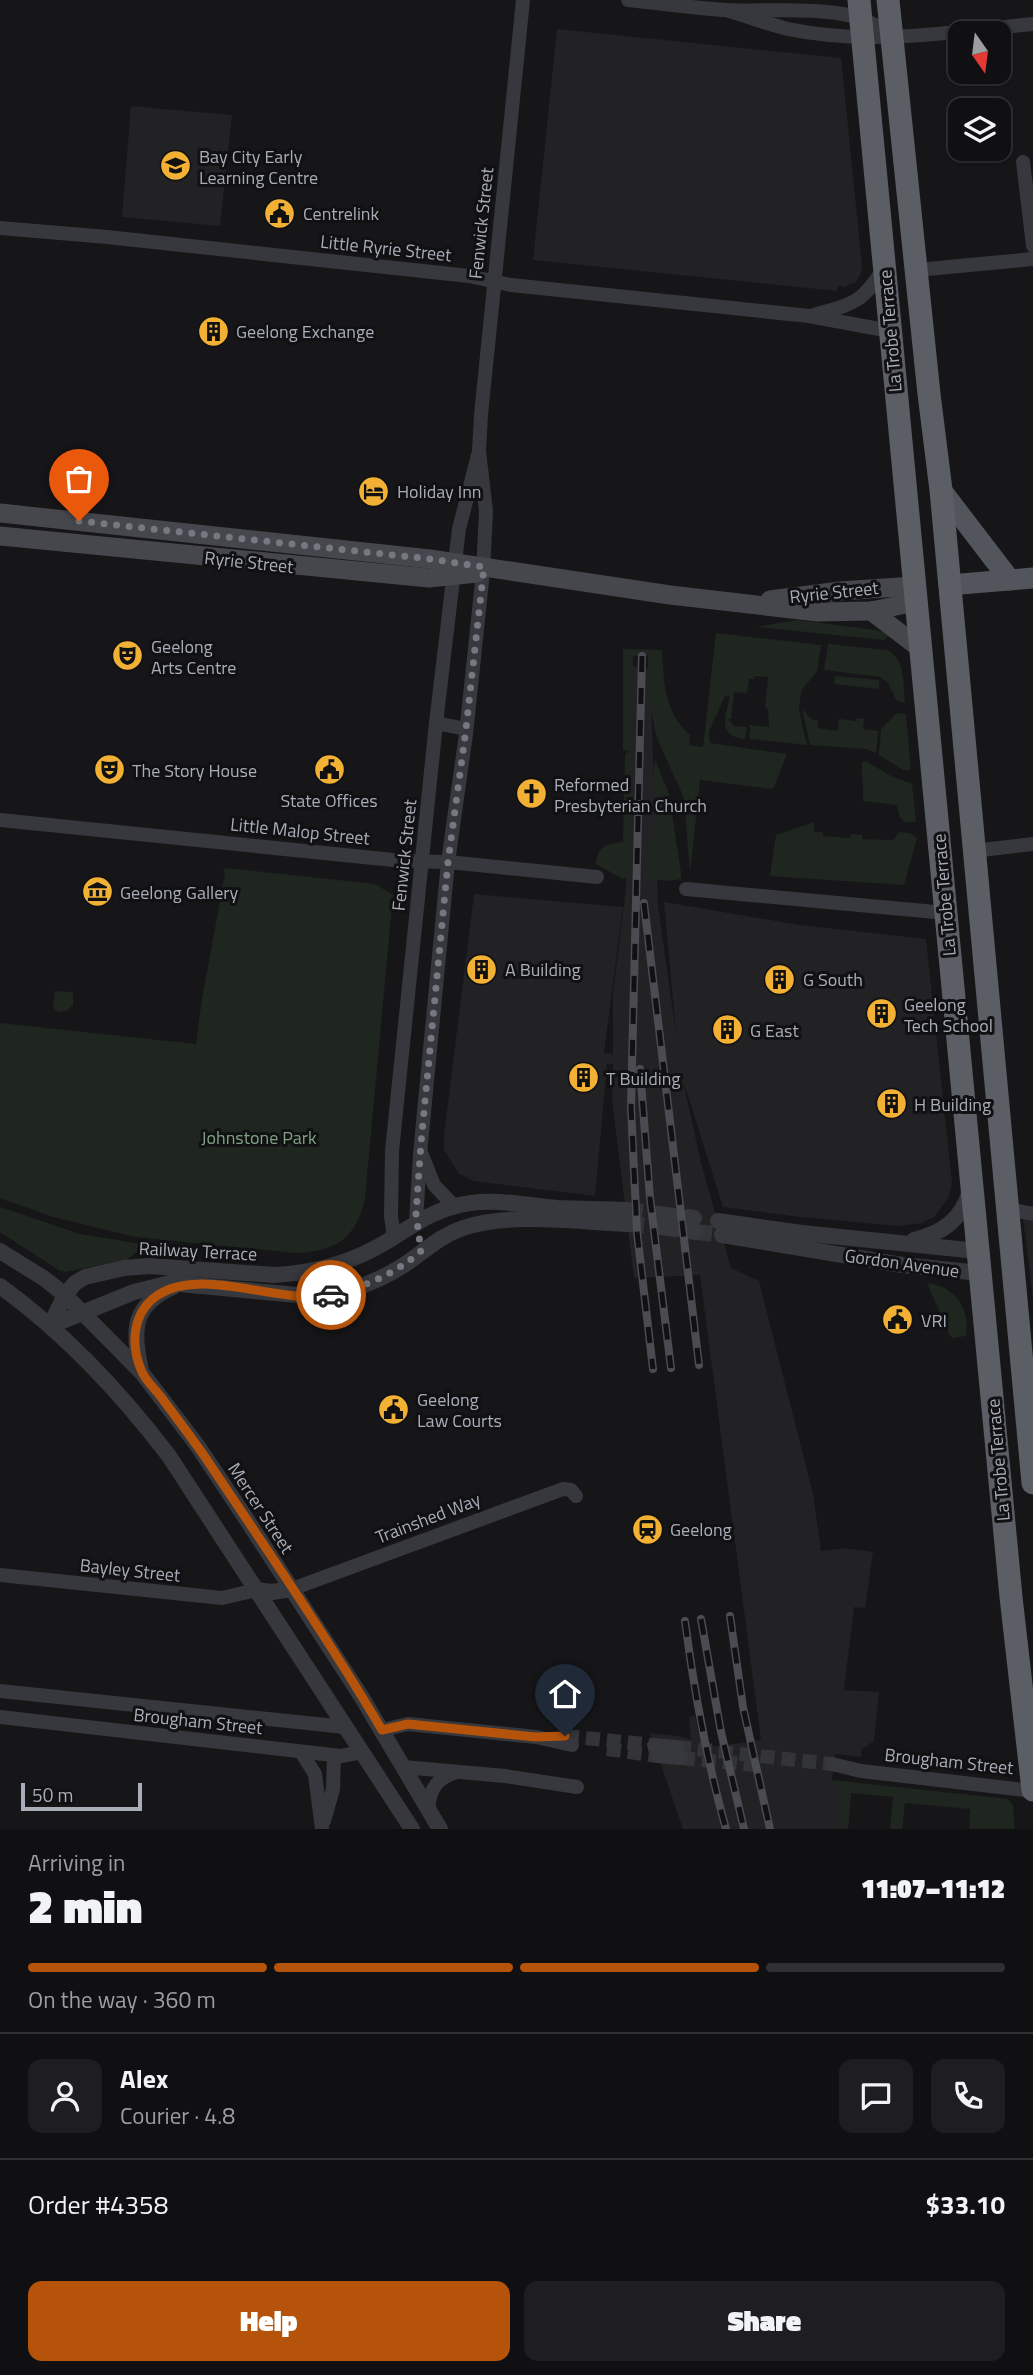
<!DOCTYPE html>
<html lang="en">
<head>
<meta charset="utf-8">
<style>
  body { margin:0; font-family:"Titillium Web",sans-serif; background:#1e1e20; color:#f1f3f6; height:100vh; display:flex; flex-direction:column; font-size:26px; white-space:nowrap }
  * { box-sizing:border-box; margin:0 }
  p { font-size:23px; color:#9c9d9f }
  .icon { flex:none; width:38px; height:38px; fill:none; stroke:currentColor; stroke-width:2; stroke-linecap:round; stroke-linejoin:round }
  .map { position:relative; height:1829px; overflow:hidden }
  .drawer { display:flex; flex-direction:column; background:#101012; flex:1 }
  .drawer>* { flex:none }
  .needle { width:46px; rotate:166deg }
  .tools { position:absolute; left:948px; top:21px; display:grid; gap:14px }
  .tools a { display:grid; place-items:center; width:63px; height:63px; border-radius:14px; background:#101012; box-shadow:0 2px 5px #0004,0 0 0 2px #303032; font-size:35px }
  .scale { position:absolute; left:21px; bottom:18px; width:121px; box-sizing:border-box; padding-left:7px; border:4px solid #a8adb8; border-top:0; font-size:19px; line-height:24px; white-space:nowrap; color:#a8adb8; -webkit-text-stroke:5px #111113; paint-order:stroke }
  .pin { position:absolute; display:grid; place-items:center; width:60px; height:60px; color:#fff; margin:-72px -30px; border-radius:50% 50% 50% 0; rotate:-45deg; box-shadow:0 0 7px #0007 }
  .pin .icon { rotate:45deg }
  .courier { position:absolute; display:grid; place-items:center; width:70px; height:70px; margin:-35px; border:5px solid #b45309; border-radius:50%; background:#fff; color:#222; box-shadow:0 2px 9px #0007 }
  .summary em { font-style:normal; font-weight:800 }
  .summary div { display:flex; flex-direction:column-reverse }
  .summary { display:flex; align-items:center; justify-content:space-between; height:119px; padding:0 28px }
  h1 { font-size:46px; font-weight:800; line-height:52px }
  .bar { display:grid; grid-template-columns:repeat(4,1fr); gap:10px 7px; align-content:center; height:84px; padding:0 28px }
  .bar i { height:9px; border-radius:5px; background:#303032 }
  .bar .on { background:#b45309 }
  .bar p { grid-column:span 4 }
  .line { display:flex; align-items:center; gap:18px; padding:0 28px; border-top:2px solid #303032 }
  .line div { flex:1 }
  .round { display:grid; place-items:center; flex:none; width:74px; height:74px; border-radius:14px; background:#1e1e20 }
  .action { display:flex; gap:14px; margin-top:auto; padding:14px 28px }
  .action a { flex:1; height:80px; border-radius:14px; background:#b45309; color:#fff; font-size:28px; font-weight:800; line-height:80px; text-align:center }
  .action a+a { background:#1e1e20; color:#f1f3f6 }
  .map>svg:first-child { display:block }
  .built { fill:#222225 }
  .green { fill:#1e261f }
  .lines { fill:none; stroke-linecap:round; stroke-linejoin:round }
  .minor-tunnel { stroke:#333438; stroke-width:14; stroke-dasharray:14 7; stroke-linecap:butt }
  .tertiary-tunnel { stroke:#333438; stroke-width:16; stroke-dasharray:16 8; stroke-linecap:butt }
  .minor { stroke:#37383d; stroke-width:14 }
  .tertiary { stroke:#37383d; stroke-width:16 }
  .secondary { stroke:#45474d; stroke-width:19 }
  .primary { stroke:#53555c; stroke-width:21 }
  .trunk { stroke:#5b5e65; stroke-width:23 }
  .rail-casing { stroke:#4a4c52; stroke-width:8 }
  .rail { stroke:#111113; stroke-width:5; stroke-dasharray:16; stroke-linecap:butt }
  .done { stroke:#757880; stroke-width:7; stroke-dasharray:0 12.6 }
  .route { stroke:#b45309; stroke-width:9 }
  .labels { text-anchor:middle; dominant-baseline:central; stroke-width:6; stroke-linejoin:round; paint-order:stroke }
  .poi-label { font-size:18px; fill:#a8adb8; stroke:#111113; text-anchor:start }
  .street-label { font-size:18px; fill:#a8adb8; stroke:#111113 }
  .park-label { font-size:18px; fill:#7fa381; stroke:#111113 }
</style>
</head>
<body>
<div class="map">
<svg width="1033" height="1829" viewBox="0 0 1033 1829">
  <rect width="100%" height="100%" fill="#161618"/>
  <g class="built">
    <path d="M557,29L841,58L862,265L861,273L856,282L844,287L838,285L837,291L533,260Z"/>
    <path d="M131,106L232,115L220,226L122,217Z"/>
    <path d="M632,666L650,669L658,906L676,1033L664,902L800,925L926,939L952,1183L949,1197L934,1217L922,1223L899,1226L800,1217L723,1207L683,1080L701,1163L731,1268L759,1281L813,1494L821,1551L843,1548L873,1552L865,1608L854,1607L844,1690L879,1692L874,1741L862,1749L861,1757L835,1754L832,1780L852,1782L848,1829H683L650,1733L679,1736L691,1740L689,1717L695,1716L703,1748L761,1740L700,1275L634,1278L612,1100L613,1064H607L595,1196L474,1181L459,1174L444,1150V1135L474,894L623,907L604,1053L613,1054V993L626,889Z"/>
    <path d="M1033,1217V1298L1023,1218Z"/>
  </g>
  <g class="green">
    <path d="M797,620L876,630L890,634L884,640L756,627Z"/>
    <path d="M716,633L821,645L817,671L801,691L799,711L807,745L749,739L750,725L769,727L768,709L765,708L768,677L754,676V679H749L747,693L734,692L731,719H728L734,726L747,727L745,739C717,736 725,717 730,697L725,696L709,731L710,743L787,754L773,789L700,780L690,873L684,798L656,736L648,693V656H633L629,878H621L596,864C598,845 606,844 623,842L625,754L629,751L623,750V649L662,650C664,684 664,711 690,735L689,745L703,747Z"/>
    <path d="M828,644L887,650C906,659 903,684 905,703L896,700L888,683L880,677L824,670Z"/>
    <path d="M835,676L879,680V689L834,684Z"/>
    <path d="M802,709L811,719L818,721V728L838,731L839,719L856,721L857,718L864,719L863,729L878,731L876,753L866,749L810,745Z"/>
    <path d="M897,713L906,714L911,770H903L879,755L881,729Z"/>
    <path d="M655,759L669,794L681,873V879L669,881L649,879L648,849L654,834L653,779Z"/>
    <path d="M862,762H867L891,776L912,784L916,822H906L900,818L897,805L863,801C864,786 861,776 862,762Z"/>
    <path d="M814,822V832H823V836L850,838L851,834L862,835V839L893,840L899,832L909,833L917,838L904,885L770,876L776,835Z"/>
    <path d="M226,868L375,884L393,895L365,1198C357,1238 335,1252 296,1253L135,1237L53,1217L0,1198V1023L196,1044L202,999L225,874L223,870Z"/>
    <path d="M55,991L73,992V1005L67,1011L59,1012L53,1008Z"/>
    <path d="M0,1207L80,1234L147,1245L126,1260L66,1272L60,1271L0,1232Z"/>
    <path d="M927,1283C954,1285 971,1310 966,1336L952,1338L949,1334Z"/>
    <path d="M832,1780L1008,1799L1013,1805L1015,1829H969L970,1809L905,1803L902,1829H890L893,1797L851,1793L848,1829H841L844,1788L835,1786Z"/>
  </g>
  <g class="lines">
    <g class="minor-tunnel">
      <path d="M565,1736L654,1745"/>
      <path d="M677,1747L832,1764"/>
      <path d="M607,1749L658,1756"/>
      <path d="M681,1758L764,1766"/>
    </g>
    <g class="tertiary-tunnel">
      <path d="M627,1210L658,1214"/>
      <path d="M628,1224L660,1227"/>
      <path d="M696,1232L722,1235"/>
    </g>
    <g class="minor">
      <path d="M628,0C660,3 693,8 725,10C778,13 851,0 891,36"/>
      <path d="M726,10C747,16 767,24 788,29C869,46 952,32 1033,24"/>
      <path d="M1023,162L1033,246"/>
      <path d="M0,228L107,237L469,276L511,285L809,316L890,331"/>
      <path d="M917,270L1033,259"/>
      <path d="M814,315C852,304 862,304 884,268"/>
      <path d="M436,723L466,729"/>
      <path d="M0,820L403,861L448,862L597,877"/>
      <path d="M973,851L1033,844"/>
      <path d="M686,889L946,913"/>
      <path d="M422,1155L434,1185L454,1206"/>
      <path d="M1007,1209L1033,1214"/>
      <path d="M416,1222L420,1154L448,862L466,734L483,572L486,511L479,451L481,415L523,0"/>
      <path d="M394,1237L391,1216L392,1151L436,723L459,529L478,455"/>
      <path d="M0,1575L222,1598L256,1590"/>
      <path d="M292,1589L563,1489L571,1490L576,1496"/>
      <path d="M0,1691L345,1727"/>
      <path d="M0,1717L341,1756L362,1752"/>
      <path d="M382,1730L408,1724L536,1737L572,1745"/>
      <path d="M654,1745L677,1747"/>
      <path d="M301,1752L315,1774L322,1829"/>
      <path d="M658,1756L681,1758"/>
      <path d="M832,1764L861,1771L1033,1791"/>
      <path d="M403,1767L505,1776L577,1787"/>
      <path d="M429,1810C428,1790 438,1777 457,1772"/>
      <path d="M324,1821L333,1789L334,1756"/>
    </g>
    <g class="tertiary">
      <path d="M658,1214L674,1216"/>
      <path d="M688,1217L694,1218"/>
      <path d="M718,1221L802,1233L977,1251"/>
      <path d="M660,1227L676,1229"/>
      <path d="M690,1231L696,1232"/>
      <path d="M722,1235L902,1265L980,1273"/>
      <path d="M914,1240C943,1233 961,1220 970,1191"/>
      <path d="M0,1251L45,1279L65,1295L142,1373L197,1445L245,1517L361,1696L440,1829"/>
      <path d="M0,1286C65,1333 121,1393 169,1456L412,1829"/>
      <path d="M50,1326L65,1295L75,1283L85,1277L124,1268L150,1266L274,1275C313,1273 353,1262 386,1242C408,1229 427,1214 452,1207C487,1196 522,1205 557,1208C580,1209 604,1209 627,1210"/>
      <path d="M50,1326L134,1292L170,1283L308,1296C341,1297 377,1282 404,1265C424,1252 439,1236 463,1228C509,1212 579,1222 628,1224"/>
      <path d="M141,1370C132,1331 132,1305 173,1287"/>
      <path d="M256,1590L272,1592L292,1589"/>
    </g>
    <g class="secondary">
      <path d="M0,513L430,559L670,595L818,612L871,611L916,602"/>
      <path d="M0,536L429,578L477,573"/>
      <path d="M770,600L840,591L914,586"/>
      <path d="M871,611L921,649"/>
    </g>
    <g class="primary">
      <path d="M941,490L1010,580"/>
      <path d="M949,585L1033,578"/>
    </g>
    <g class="trunk">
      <path d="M859,0L1011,1597L1033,1790"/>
      <path d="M888,0L929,394L941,490L1033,1483"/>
    </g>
    <defs>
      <g id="rail">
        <path d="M642,656L631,1107L637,1232L653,1369"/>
        <path d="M644,903L699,1365"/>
        <path d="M640,1069L650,1198L671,1368"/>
        <path d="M730,1616L743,1707L770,1829"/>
        <path d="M701,1619L721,1732L744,1829"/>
        <path d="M685,1621C694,1691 707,1761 726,1829"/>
      </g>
    </defs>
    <use href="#rail" class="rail-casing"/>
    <use href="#rail" class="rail"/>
  </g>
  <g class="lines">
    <path class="done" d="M79,521L430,559L484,567L466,729L448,862L421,1143L416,1214L421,1251C397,1273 362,1288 331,1295"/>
    <path class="route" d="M331,1295C279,1305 203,1266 158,1295C132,1312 130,1345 142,1372C146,1381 155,1389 161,1397C176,1417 191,1437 205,1457C265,1547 327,1637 382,1730L408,1724L536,1737L565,1736"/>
  </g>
  <defs>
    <symbol id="school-disc" viewBox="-11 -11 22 22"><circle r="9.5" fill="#f2b134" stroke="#111113"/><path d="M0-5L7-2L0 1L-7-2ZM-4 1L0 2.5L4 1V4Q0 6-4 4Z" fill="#111"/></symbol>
    <symbol id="civic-disc" viewBox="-11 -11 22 22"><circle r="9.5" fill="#f2b134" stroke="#111113"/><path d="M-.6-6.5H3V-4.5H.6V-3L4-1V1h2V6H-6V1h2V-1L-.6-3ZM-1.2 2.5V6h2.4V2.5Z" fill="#111"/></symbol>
    <symbol id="building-disc" viewBox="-11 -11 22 22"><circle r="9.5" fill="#f2b134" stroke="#111113"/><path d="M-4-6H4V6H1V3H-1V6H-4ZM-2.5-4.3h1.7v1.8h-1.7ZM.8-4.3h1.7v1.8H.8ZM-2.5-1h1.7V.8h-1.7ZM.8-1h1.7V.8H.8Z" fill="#111"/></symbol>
    <symbol id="hotel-disc" viewBox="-11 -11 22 22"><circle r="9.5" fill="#f2b134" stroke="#111113"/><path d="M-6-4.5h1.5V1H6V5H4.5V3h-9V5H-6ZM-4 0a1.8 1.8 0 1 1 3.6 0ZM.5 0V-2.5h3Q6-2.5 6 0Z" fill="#111"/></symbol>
    <symbol id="theatre-disc" viewBox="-11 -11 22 22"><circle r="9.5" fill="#f2b134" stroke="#111113"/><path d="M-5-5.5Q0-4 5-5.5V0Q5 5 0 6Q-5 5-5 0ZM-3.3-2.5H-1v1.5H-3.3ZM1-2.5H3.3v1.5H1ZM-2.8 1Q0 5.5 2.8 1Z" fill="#111"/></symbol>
    <symbol id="church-disc" viewBox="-11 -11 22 22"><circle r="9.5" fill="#f2b134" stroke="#111113"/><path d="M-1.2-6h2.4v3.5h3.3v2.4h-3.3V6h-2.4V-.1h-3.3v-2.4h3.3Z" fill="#111"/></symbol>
    <symbol id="museum-disc" viewBox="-11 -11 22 22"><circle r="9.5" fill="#f2b134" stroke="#111113"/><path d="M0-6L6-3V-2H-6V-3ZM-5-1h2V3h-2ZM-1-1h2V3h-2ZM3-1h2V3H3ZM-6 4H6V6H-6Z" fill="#111"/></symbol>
    <symbol id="station-disc" viewBox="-11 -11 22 22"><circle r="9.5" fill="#f2b134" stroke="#111113"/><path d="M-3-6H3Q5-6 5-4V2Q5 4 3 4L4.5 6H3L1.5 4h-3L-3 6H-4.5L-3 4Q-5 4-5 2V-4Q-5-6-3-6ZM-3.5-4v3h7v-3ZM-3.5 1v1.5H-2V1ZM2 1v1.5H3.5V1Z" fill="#111"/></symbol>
  </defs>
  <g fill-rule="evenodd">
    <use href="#school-disc" x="158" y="148" width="35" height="35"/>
    <use href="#civic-disc" x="262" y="196" width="35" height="35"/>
    <use href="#building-disc" x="196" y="314" width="35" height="35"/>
    <use href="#hotel-disc" x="356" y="474" width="35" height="35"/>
    <use href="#theatre-disc" x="110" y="638" width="35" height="35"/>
    <use href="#civic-disc" x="312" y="752" width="35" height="35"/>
    <use href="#theatre-disc" x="92" y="752" width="35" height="35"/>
    <use href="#church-disc" x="514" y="776" width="35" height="35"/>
    <use href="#museum-disc" x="80" y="874" width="35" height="35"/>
    <use href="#building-disc" x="464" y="952" width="35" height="35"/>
    <use href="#building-disc" x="762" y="962" width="35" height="35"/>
    <use href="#building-disc" x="864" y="996" width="35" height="35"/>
    <use href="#building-disc" x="710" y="1012" width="35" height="35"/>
    <use href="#building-disc" x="566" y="1060" width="35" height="35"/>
    <use href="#building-disc" x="874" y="1086" width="35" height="35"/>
    <use href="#civic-disc" x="880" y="1302" width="35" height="35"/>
    <use href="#civic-disc" x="376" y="1392" width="35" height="35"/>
    <use href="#station-disc" x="630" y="1512" width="35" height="35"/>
  </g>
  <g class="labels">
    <g class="poi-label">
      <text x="199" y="156">Bay City Early<tspan x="199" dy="21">Learning Centre</tspan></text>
      <text x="303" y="213">Centrelink</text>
      <text x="236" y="331">Geelong Exchange</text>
      <text x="397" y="491">Holiday Inn</text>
      <text x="151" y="646">Geelong<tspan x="151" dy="21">Arts Centre</tspan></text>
      <text x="132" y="770">The Story House</text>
      <text x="554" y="784">Reformed<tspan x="554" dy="21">Presbyterian Church</tspan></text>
      <text x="329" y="800" text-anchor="middle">State Offices</text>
      <text x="120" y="892">Geelong Gallery</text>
      <text x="505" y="969">A Building</text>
      <text x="803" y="979">G South</text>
      <text x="904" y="1004">Geelong<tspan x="904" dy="21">Tech School</tspan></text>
      <text x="750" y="1030">G East</text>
      <text x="606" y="1078">T Building</text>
      <text x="914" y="1104">H Building</text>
      <text x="921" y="1320">VRI</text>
      <text x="417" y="1399">Geelong<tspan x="417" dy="21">Law Courts</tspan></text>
      <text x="670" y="1529">Geelong</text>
    </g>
    <g class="street-label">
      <text transform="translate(481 223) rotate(-84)">Fenwick Street</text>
      <text transform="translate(386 248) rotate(6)">Little Ryrie Street</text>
      <text transform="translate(890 331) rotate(-95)">La Trobe Terrace</text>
      <text transform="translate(249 562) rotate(6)">Ryrie Street</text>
      <text transform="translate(834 592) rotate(-6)">Ryrie Street</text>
      <text transform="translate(300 831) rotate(6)">Little Malop Street</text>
      <text transform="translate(404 855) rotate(-84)">Fenwick Street</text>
      <text transform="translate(944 895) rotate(-95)">La Trobe Terrace</text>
      <text transform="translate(198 1251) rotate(3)">Railway Terrace</text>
      <text transform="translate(902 1263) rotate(8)">Gordon Avenue</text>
      <text transform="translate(998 1460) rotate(-95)">La Trobe Terrace</text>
      <text transform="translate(261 1508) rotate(57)">Mercer Street</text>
      <text transform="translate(428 1518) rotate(-21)">Trainshed Way</text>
      <text transform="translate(130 1570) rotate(6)">Bayley Street</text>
      <text transform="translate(198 1721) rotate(6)">Brougham Street</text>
      <text transform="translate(949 1761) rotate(6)">Brougham Street</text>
    </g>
    <g class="park-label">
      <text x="259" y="1137">Johnstone Park</text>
    </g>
  </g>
</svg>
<div class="tools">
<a><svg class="needle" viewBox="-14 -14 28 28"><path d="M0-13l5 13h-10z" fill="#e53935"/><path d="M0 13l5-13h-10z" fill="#9c9d9f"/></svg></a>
<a><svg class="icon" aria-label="layers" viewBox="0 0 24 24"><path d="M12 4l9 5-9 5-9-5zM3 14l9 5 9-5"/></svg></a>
</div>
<div class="scale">50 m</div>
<div class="pin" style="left:79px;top:521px;background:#ea580c"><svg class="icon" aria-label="bag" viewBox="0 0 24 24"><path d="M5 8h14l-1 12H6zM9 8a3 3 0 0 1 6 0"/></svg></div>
<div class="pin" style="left:565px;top:1736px;background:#1f2937"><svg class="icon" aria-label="home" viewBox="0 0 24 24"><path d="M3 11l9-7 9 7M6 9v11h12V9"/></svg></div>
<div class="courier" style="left:331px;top:1295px"><svg class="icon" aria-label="car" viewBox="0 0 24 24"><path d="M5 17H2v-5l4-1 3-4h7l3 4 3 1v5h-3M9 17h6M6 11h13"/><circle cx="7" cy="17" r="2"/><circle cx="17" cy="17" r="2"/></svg></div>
</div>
<section class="drawer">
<div class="summary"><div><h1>2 min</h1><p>Arriving in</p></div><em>11:07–11:12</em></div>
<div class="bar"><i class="on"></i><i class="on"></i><i class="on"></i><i></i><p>On the way · 360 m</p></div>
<div class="line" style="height:126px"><a class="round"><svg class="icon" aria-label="person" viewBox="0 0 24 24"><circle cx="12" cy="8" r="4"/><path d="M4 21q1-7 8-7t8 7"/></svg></a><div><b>Alex</b><p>Courier · 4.8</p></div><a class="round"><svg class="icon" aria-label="chat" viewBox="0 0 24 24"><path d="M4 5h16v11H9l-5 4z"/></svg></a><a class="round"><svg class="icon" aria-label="phone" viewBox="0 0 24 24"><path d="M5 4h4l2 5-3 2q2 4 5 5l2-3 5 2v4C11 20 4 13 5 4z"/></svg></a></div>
<div class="line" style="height:91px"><div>Order #4358</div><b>$33.10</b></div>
<div class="action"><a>Help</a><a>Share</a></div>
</section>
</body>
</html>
